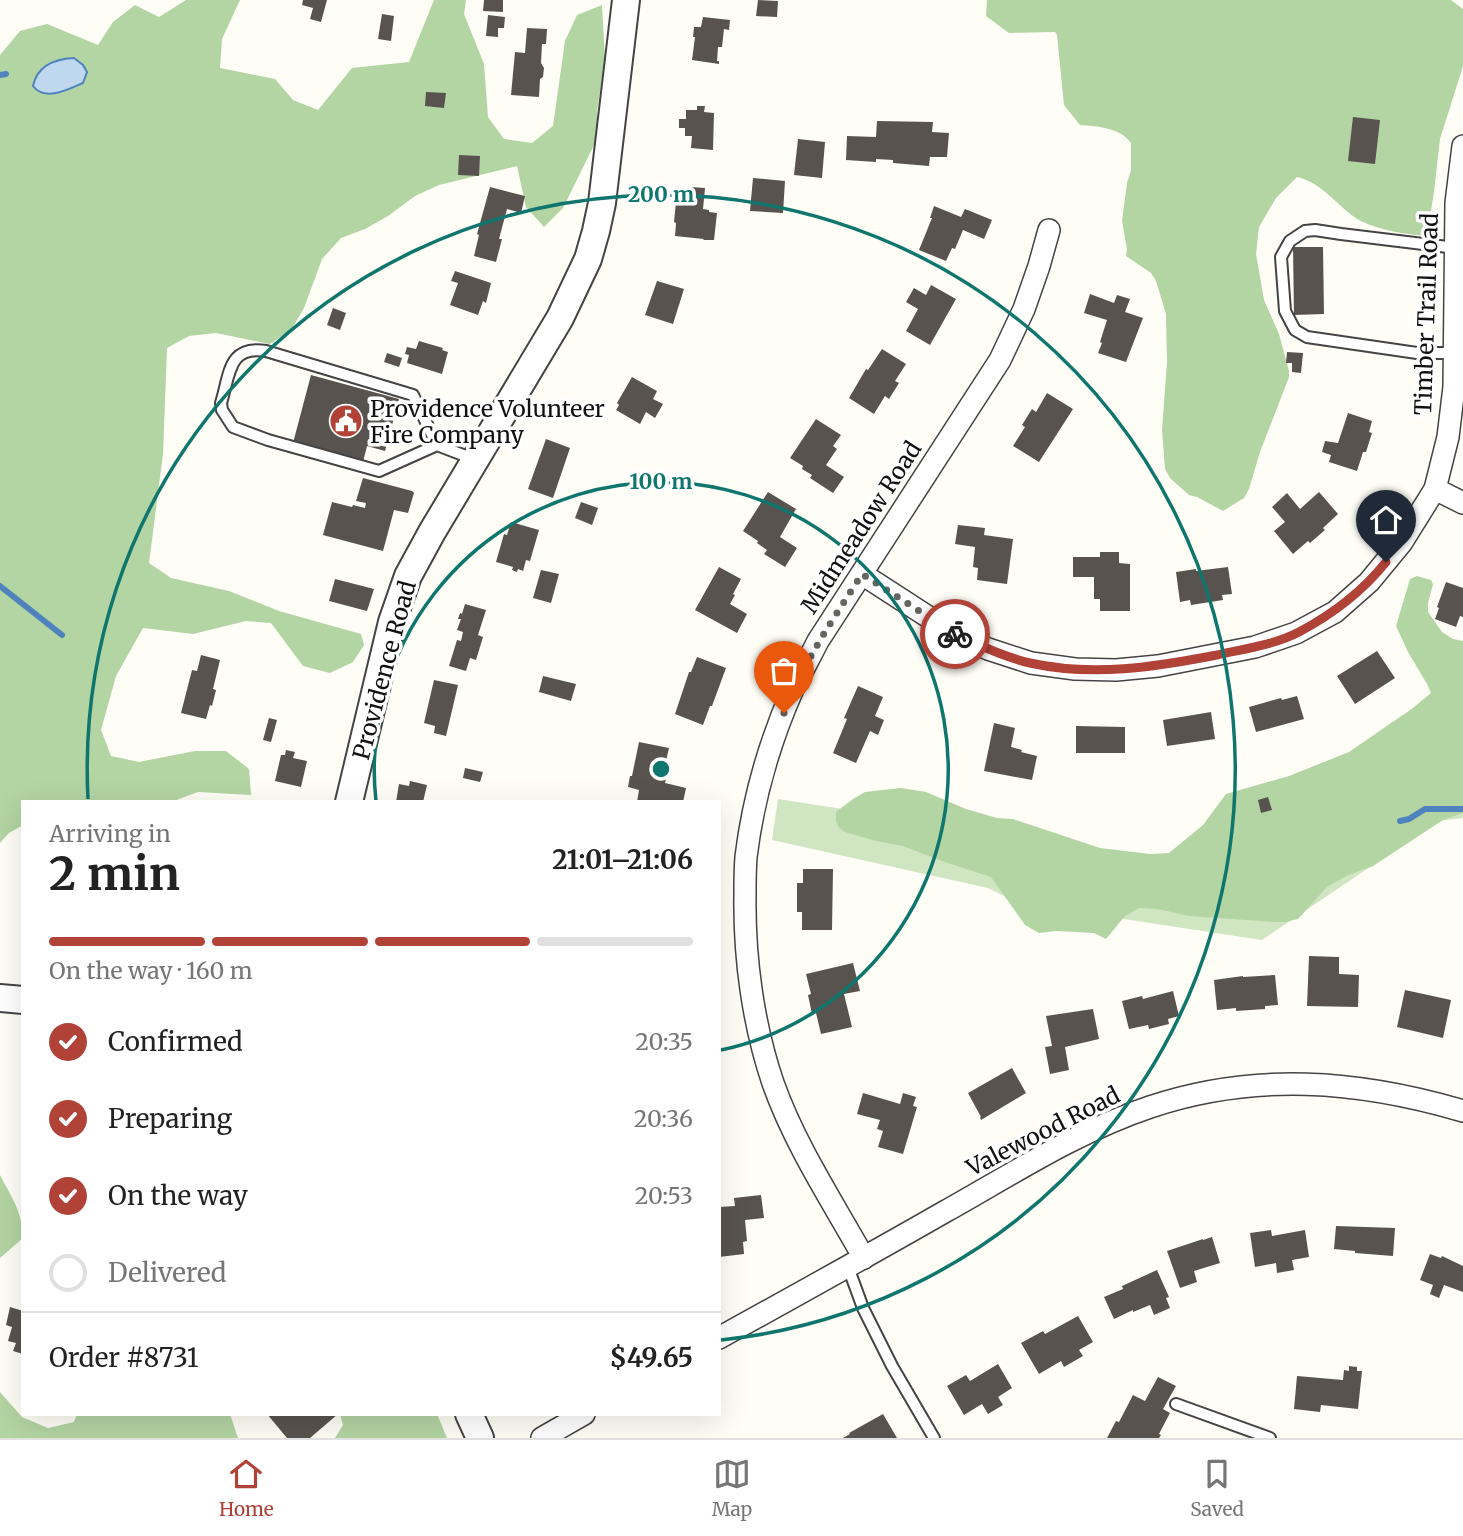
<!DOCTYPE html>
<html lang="en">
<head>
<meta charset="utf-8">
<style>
  body { margin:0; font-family:Merriweather,serif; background:#f6f6f6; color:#222; height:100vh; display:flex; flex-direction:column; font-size:26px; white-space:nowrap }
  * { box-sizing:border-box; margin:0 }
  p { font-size:23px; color:#767676 }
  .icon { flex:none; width:38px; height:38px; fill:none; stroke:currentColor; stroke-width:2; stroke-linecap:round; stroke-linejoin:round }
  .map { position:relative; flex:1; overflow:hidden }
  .side { position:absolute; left:21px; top:800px; width:700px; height:616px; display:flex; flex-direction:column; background:#fff; border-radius:0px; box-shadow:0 7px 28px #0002 }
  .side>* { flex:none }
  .pin { position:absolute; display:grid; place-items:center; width:60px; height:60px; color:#fff; margin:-72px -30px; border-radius:50% 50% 50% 0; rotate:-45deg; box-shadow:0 0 7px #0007 }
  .pin .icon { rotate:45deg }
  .courier { position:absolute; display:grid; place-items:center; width:70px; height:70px; margin:-35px; border:5px solid #b14238; border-radius:50%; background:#fff; color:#222; box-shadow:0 2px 9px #0007 }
  .overview em { font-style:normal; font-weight:700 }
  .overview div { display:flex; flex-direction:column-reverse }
  .overview { display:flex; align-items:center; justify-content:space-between; height:119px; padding:0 28px }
  h1 { font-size:46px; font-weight:700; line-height:52px }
  .bar { display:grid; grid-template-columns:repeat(4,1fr); gap:10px 7px; align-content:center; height:84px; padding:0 28px }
  .bar i { height:9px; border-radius:5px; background:#e0e0e0 }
  .bar .current { background:#b14238 }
  .bar p { grid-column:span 4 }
  .line { display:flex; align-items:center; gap:18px; padding:0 28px; border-top:2px solid #e0e0e0 }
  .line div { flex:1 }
  ol { padding:0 28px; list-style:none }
  li { display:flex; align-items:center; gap:21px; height:77px }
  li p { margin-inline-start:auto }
  li .icon { padding:7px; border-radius:50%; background:#b14238; color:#fff; stroke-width:4 }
  li:last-child { color:#767676 }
  li i { width:38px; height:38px; border:4px solid #e0e0e0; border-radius:50% }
  .tabs { display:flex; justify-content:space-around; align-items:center; height:98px; border-top:2px solid #e0e0e0; background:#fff; font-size:19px; color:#767676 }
  .tabs a { display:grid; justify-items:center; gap:4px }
  .tabs .current { color:#b14238 }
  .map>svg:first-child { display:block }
  .green { fill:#d0e5c2 }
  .forest { fill:#b3d4a3 }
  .water { fill:#c0d7f0; stroke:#4f83be; stroke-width:2 }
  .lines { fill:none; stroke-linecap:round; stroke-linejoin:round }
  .stream { stroke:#4f83be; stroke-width:6 }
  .building { fill:#58534e }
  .service-casing { stroke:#444; stroke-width:14 }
  .minor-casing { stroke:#444; stroke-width:24 }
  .tertiary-casing { stroke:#444; stroke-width:30 }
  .service { stroke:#fff; stroke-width:10 }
  .minor { stroke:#fff; stroke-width:21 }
  .tertiary { stroke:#fff; stroke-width:26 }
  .done { stroke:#646461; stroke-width:7; stroke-dasharray:0 12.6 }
  .route { stroke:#b14238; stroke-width:9 }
  .ring { fill:none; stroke:#0f766e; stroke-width:3.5 }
  .labels { text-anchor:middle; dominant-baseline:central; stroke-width:7; stroke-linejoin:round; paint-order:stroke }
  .street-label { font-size:23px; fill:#111; stroke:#fff }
  .poi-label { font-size:23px; fill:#111; stroke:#fff; text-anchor:start }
  .centre { fill:#0f766e; stroke:#fff; stroke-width:3.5 }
  .ring-label { font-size:21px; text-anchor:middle; font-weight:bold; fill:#0f766e; stroke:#fff; stroke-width:7; stroke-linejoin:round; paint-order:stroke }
</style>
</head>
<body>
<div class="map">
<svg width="1463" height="1438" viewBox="0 0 1463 1438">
  <rect width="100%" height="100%" fill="#fefdf6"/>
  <path class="green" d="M1463,773V818L1438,821L1262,940L1018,903L988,888L772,840L778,799L984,831L1258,893Z"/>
  <g class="forest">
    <path d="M186,0H240L222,39L220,68L275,79L293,100L318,110L352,68L409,62L434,0H466L464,14L484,64L488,117L504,139L532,143L553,126L565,41L577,15L602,5L605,59L597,111V139L563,208L544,227L526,207L517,166L439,185L415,196L388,216L365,229L341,238L322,259L304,308L291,330L270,344L216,333L189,336L167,348L163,454L149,563L171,578L229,591L279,611L361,634L364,645L353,662L330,673L303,666L271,623L246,621L193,634L143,628L116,676L101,730L111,756L139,762L195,751H226L249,769L251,795L198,792L171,802H23V825L9,833L0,843V55L20,31L47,24L98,45L113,22L135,5L159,17Z"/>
    <path d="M987,0H1451L1463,9V66L1440,139L1434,192L1427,236C1404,234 1382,231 1361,221C1340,210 1323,182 1297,177L1276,198L1259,227L1256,254L1264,300L1279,334L1289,371V377L1260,452L1249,489L1244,498L1223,511L1197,497L1189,495L1170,478L1165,469L1162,430L1167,362L1166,314L1156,281L1151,273L1126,256L1127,249L1122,221L1127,183L1131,170V143C1121,128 1097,126 1080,125L1064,105L1057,35L1055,32L1009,33L986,16Z"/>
    <path d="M1417,576L1431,580L1433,584L1428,603V612L1442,632L1453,639L1463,641V813L1443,820L1373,866L1348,875L1327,887L1298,919L1285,922H1275L1189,916L1158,909L1139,908L1125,916L1106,939L1094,933L1056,931L1039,933L1025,925L991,877L942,861L903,846L876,841L845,832L839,828L836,821V812L853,799L865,792L901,788L926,792L966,809L997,818L1013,819L1100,848L1150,854L1169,853L1203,825L1226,794L1289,776L1349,752L1413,708L1431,693L1427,684L1408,652L1396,626L1410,579Z"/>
    <path d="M0,1175C12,1198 22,1211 23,1238L0,1258Z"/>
    <path d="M0,1392L22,1417L48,1428L74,1422L77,1414H230L238,1438H0Z"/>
    <path d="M340,1414H437L447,1438H335L343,1425Z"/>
  </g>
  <path class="water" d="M74,58L83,65L87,72L83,83C69,89 45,102 33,86C37,66 55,59 74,58Z"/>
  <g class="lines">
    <g class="stream">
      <path d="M0,75L6,74"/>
      <path d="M0,586L62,635"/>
      <path d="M1400,821L1409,819L1425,809H1463"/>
    </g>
  </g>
  <g class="building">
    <path d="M303,0H327L321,22L310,19L313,8L302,5Z"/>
    <path d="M484,0H503V12L483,11Z"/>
    <path d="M758,0L778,1L777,17L756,16Z"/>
    <path d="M382,14L394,16L391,41L378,39Z"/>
    <path d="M488,15L505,17L504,28H498V37L486,36Z"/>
    <path d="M703,17L730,20L729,30L724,29L722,47H718L717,61H719V64L692,60L695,37H693L694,27H701Z"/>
    <path d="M527,28L547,29L546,44H542L541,63L544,68L543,77L540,79L539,97L511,95L515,52L525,53Z"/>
    <path d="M426,92L446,93L444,108L425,106Z"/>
    <path d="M697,106H705L704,112L714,113L713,150L691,148L692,136H685V128H679V119H686V110H697Z"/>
    <path d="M1353,117L1380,120L1375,164L1348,161Z"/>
    <path d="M877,121L933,122L932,132L949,133L947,157H930L929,166L893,163V160L876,159V162L846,160L847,136L876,137Z"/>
    <path d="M798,139L825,142L822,178L794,175Z"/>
    <path d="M459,155L480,156L479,176L458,175Z"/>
    <path d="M753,178L785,181L783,213L750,211Z"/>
    <path d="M490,187L525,196L521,213L507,209L499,239H502L496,262L474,256L479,235L477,234Z"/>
    <path d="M691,187L705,188L703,209L709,210V212L717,213L714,240H703L704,239L675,236L676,223L674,222L677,192L690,193Z"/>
    <path d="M934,206L961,217L965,209L992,220L984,239L963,230L955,249L952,248L946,261L919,250L932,218H930Z"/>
    <path d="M1293,247H1323L1324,314L1294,315Z"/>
    <path d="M455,271L491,283L486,303L483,301L478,315L450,305L458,283L451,281Z"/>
    <path d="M657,281L684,289L673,324L645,315Z"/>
    <path d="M931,285L956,299L930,345L906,331L918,309L906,302L914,288L926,295Z"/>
    <path d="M1090,294L1114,303L1117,295L1130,299L1125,312L1143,318L1126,362L1098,353L1102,343L1100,342L1107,320L1084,313Z"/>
    <path d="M333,308L346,313L340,330L327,325Z"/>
    <path d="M419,341L443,348L442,350L448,352L442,374L407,363L409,355L405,354L407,347L416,349Z"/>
    <path d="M882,349L906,364L895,381L899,383L889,399L885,396L874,414L849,398L866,369L868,370Z"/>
    <path d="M1287,352L1303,353L1301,373L1292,372V363H1286Z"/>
    <path d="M387,353L402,358L399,367L384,362Z"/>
    <path d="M311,375L399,399L385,451L367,446L363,462L293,443Z"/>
    <path d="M632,377L657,391L653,399L663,404L655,418L646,412L640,424L616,410L619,405L617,403Z"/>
    <path d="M1047,393L1073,409L1039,462L1013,446L1025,427L1022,425L1032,409L1036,412Z"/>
    <path d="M1348,413L1372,421L1369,432L1372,433L1366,452H1363L1357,471L1329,462L1331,455L1322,452L1325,441L1338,443Z"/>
    <path d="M816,419L841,435L833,446L837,449L826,465L844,477L833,493L810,478L812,475L802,469L803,466L790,458Z"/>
    <path d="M546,439L570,448L553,498L528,489Z"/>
    <path d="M363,478L412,491L414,493L408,513L394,510L383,551L323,535L332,502L352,507L353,505L365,508L366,503L356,501Z"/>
    <path d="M768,492L796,509L780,537L797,548L785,567L764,554L767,550L757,543L758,541L743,531Z"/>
    <path d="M1319,492L1338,514L1323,528L1325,530L1310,543L1308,541L1293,554L1274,531L1285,522L1272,507L1287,493L1300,509Z"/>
    <path d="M581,502L598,508L592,525L575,518Z"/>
    <path d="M511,522L539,530L530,561L526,560L523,571L518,569L517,572L512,570L513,567L496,562L504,534L507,535Z"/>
    <path d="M958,525L985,528L984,535L1013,539L1007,584L977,580L978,568L973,567L975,547L955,544Z"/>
    <path d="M1100,552H1119V563L1130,564V611H1100V599H1094V577H1073V557H1100Z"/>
    <path d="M719,567L741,579L733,594L735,595L730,604L747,614L737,633L695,610Z"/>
    <path d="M1228,567L1232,594L1222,595L1223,600L1191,605L1190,600L1180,602L1176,572L1196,569V571Z"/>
    <path d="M541,570L559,574L551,603L533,598Z"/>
    <path d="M335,579L374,589L367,611L329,601Z"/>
    <path d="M1446,582L1463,588V617L1460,616L1456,627L1435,619L1439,608L1437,607Z"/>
    <path d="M465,604L486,610L478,635L483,637L476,660L470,658L466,671L449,666L457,640L461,641L463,632L457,630L461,619H458L460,613L462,614Z"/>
    <path d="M1377,651L1395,678L1355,704L1337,676Z"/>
    <path d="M201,655L220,660L213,689L216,690L212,706L210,705L206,719L181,713L192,670L197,671Z"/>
    <path d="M697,657L726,668L712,706H710L703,725L675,714L689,672H691Z"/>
    <path d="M543,676L576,684L571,701L539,692Z"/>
    <path d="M434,680L458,685L446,736L434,733L435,726L424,723Z"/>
    <path d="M858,686L883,697L875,716L884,720L878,735L870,731L856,763L833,753L847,719L844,718Z"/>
    <path d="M1297,696L1304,719L1256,732L1249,707L1281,698L1282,700Z"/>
    <path d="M1211,712L1215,739L1167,746L1163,720Z"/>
    <path d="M269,718L277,720L271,742L263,740Z"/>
    <path d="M994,723L1015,728L1011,747L1022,750L1021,752L1037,756L1032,780L984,771Z"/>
    <path d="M1076,726L1125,727V753H1076Z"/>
    <path d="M639,742L669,748L666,761L670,762L665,783L686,788L683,802H637L639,790L628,787L630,776H632Z"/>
    <path d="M286,750L295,752L293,758L307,761L301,787L275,781L281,755H285Z"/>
    <path d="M465,768L483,772L480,782L463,778Z"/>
    <path d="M410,781L427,785L423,802H396L399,784L409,786Z"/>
    <path d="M1268,797L1272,810L1261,813L1258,800Z"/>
    <path d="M803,869H833L832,930H802V912H797V883H803Z"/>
    <path d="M1309,956L1339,957V974L1359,975L1358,1007L1307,1006Z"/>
    <path d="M853,963L860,991L844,994L852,1027L821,1034L816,1013L812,1014L808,995L811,994L806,974Z"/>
    <path d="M1275,975L1278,1005L1265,1006V1009L1236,1011V1008L1217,1010L1214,980L1243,976V977Z"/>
    <path d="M1405,990L1451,1000L1443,1038L1397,1027Z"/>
    <path d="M1173,991L1179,1016L1168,1019L1169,1024L1149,1029L1148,1025L1129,1029L1122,1001L1142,996L1143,999Z"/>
    <path d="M1093,1009L1099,1039L1065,1047L1069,1070L1050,1074L1045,1047L1052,1046L1046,1016Z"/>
    <path d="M1012,1068L1026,1093L981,1120L980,1117H981L968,1093Z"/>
    <path d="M863,1093L900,1104L903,1093L916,1097L913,1106L917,1107L903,1154L878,1147L883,1131L877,1129L880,1120L857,1114Z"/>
    <path d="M761,1195L764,1218L745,1220L747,1241L743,1242L744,1254L719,1257V1207L735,1206L734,1198Z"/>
    <path d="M1336,1226L1395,1228L1393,1256L1355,1253V1251L1334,1249Z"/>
    <path d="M1271,1230L1272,1236L1305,1230L1309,1257L1292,1260L1294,1270L1277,1273L1276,1263L1255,1267L1250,1233Z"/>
    <path d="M1212,1237L1220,1263L1194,1271L1197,1282L1180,1288L1167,1251L1203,1239V1240Z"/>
    <path d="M1430,1254L1441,1258L1442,1256L1463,1266V1292L1444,1285L1439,1298L1430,1294L1433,1285L1420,1280Z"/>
    <path d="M1157,1270L1169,1297L1166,1298L1170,1308L1154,1315L1150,1305L1133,1312V1310L1114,1319L1104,1297L1123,1289L1122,1286Z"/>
    <path d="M10,1307L23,1311V1354L13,1351L16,1343L8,1341L12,1327L6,1325Z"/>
    <path d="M1078,1316L1093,1342L1079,1350L1083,1356L1064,1367L1061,1361L1039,1374L1021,1343L1043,1331L1045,1334Z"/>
    <path d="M998,1364L1012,1388L998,1397L1003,1405L988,1414L982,1404L964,1415L947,1386L966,1375L970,1381Z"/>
    <path d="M1349,1366L1357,1367V1371H1362L1358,1409L1321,1405L1320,1412L1294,1409L1297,1376L1343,1380L1344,1370L1349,1371Z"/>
    <path d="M1158,1377L1176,1386L1163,1409L1170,1413L1159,1434L1161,1435L1159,1438H1107L1116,1421L1119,1422L1133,1395L1145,1401Z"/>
    <path d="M267,1414H338L310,1438H287Z"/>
    <path d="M883,1414L897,1438H843L850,1434L849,1433Z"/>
  </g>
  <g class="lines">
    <defs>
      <g id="service">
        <path d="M1454,353H1417L1307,337L1295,330L1285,311L1281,257L1290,241L1305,231L1315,230L1341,234L1456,248"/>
        <path d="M437,445L379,471L268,440L233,427L222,410L221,403C230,374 228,345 266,351L413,395L437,445L476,460"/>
        <path d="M848,1267L863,1308L892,1366L934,1438"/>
        <path d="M1176,1404L1270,1438"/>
      </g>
      <g id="minor">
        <path d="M1435,489L1463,503"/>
        <path d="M862,574L950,631L988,649L1031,663L1075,669L1116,670L1158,666L1255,647L1296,633L1335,612L1369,582L1402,542L1435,489L1448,437L1454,387L1456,203L1463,146"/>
        <path d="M864,1258C832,1201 795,1145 773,1083C753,1024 744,957 745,895C745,882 745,869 746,857C753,800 770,741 793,689C801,673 810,657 818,641L1000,360L1024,309L1039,266L1049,230"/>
        <path d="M719,1338C795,1296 871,1254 946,1211C1012,1174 1078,1131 1150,1107C1255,1072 1358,1080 1463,1111"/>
        <path d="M542,1438L584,1414"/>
      </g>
      <g id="tertiary">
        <path d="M349,802L392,622L408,576L432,532L560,318L588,259L596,231L602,203L626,0"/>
        <path d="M0,998L23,1000"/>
        <path d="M469,1414L480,1438"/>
      </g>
    </defs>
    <use href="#service" class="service-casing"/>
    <use href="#minor" class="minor-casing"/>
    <use href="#tertiary" class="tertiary-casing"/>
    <use href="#service" class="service"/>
    <use href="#minor" class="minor"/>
    <use href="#tertiary" class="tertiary"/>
  </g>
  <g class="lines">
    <path class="done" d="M784,713C804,661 832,621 862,574L955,634"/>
    <path class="route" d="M955,634C980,645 1004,657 1030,663C1093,677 1155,667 1217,655C1244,649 1274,645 1299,632C1333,614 1362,592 1386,562"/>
  </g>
  <g class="ring">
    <path d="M376 801A287 287 0 1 1 721 1050"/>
    <path d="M88 799A574 574 0 1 1 721 1340"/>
  </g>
  <defs>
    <symbol id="civic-disc" viewBox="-11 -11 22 22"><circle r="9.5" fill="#b14238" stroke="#fff"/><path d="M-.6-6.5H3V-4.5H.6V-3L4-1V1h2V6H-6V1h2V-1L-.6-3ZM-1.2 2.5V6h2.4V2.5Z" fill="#fff"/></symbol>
  </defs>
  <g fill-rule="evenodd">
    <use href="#civic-disc" x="327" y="402" width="38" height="38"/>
  </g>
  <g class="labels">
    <g class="street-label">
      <text transform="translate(1426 314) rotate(-88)">Timber Trail Road</text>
      <text transform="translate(861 527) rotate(-57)">Midmeadow Road</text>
      <text transform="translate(384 670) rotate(-75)">Providence Road</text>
      <text transform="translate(1043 1131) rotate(-27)">Valewood Road</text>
    </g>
    <g class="poi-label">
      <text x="370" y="408">Providence Volunteer<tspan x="370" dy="26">Fire Company</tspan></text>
    </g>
  </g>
  <circle cx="661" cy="769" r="10" class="centre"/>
  <g class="ring-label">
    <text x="661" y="202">200 m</text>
    <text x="661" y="489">100 m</text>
  </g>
</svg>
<div class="pin" style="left:784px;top:713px;background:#ea580c"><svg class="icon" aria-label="bag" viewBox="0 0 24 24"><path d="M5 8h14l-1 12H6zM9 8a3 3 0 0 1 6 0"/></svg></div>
<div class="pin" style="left:1386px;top:562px;background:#1f2937"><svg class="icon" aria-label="home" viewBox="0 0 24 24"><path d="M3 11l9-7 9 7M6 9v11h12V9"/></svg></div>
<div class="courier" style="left:955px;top:634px"><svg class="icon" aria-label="bike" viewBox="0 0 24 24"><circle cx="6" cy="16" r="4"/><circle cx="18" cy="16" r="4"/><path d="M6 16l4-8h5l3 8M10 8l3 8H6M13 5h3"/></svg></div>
<section class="side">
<div class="overview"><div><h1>2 min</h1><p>Arriving in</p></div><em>21:01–21:06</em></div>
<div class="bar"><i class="current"></i><i class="current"></i><i class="current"></i><i></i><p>On the way · 160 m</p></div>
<ol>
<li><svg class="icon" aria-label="check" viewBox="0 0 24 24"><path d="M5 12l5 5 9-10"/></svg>Confirmed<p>20:35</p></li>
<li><svg class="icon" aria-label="check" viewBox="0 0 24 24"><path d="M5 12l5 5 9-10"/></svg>Preparing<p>20:36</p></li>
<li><svg class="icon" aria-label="check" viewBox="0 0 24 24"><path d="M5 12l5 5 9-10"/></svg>On the way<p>20:53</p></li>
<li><i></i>Delivered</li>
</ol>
<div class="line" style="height:91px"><div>Order #8731</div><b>$49.65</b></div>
</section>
</div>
<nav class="tabs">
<a class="current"><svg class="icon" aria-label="home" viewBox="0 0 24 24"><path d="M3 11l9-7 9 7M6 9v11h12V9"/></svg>Home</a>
<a><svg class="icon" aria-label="map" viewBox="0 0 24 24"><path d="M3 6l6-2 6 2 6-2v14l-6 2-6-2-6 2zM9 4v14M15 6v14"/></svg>Map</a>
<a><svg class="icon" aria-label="saved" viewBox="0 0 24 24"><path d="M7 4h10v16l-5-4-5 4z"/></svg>Saved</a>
</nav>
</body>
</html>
